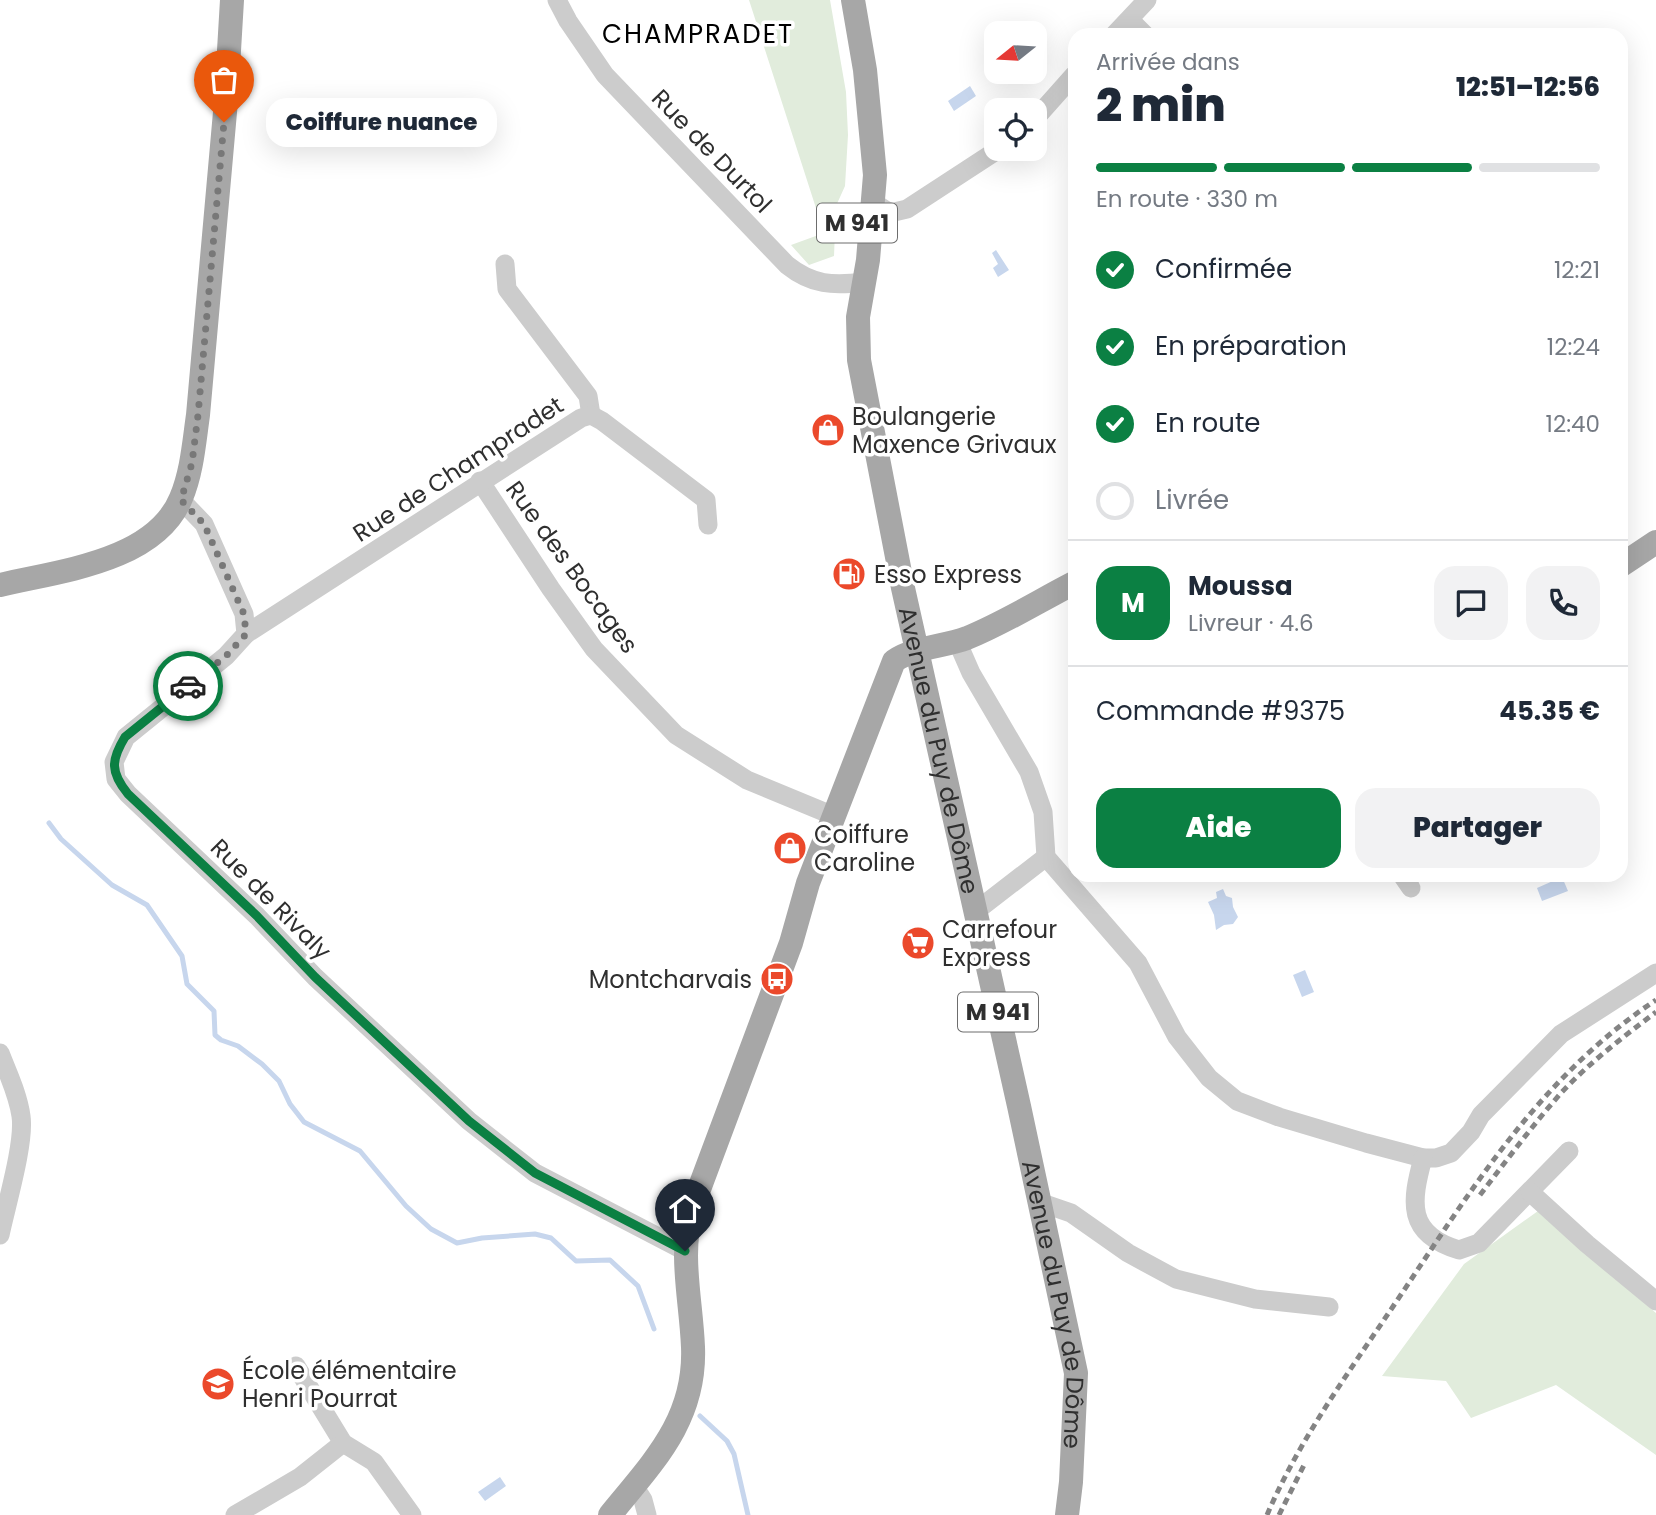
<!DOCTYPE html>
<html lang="fr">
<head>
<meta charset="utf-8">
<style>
  body { margin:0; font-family:Poppins,sans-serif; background:#f2f2f3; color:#1f2937; height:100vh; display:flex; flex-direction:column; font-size:26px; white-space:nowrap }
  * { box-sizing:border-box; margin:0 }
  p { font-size:23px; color:#747a83 }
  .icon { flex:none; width:38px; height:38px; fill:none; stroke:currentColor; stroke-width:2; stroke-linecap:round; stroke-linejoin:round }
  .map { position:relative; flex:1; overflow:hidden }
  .drawer { position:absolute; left:1068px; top:28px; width:560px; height:854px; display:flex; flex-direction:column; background:#fff; border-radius:21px; box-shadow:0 7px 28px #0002 }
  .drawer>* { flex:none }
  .needle { width:46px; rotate:252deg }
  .fabs { position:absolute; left:984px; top:21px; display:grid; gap:14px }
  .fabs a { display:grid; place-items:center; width:63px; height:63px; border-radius:14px; background:#fff; box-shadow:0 7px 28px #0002; font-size:35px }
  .pin { position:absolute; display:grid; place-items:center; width:60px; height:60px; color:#fff; margin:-72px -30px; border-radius:50% 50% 50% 0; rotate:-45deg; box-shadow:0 0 7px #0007 }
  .pin .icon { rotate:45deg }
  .courier { position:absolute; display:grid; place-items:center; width:70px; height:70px; margin:-35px; border:5px solid #0b8043; border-radius:50%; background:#fff; color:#222; box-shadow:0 2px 9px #0007 }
  .bubble { position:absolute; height:49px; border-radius:21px; background:#fff; box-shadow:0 7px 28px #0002; font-size:23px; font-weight:800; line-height:49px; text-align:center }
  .head em { font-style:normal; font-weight:800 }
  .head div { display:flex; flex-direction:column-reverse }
  .head { display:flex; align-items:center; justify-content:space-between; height:119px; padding:0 28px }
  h1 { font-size:46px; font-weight:800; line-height:52px }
  .bar { display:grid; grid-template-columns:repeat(4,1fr); gap:10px 7px; align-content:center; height:84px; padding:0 28px }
  .bar i { height:9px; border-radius:5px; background:#e0e1e3 }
  .bar .on { background:#0b8043 }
  .bar p { grid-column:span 4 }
  .line { display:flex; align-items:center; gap:18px; padding:0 28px; border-top:2px solid #e0e1e3 }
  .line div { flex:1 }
  .round { display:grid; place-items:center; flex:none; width:74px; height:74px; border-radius:21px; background:#f2f2f3 }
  ol { padding:0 28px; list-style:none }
  li { display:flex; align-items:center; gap:21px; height:77px }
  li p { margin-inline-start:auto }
  li .icon { padding:7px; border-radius:50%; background:#0b8043; color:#fff; stroke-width:4 }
  li:last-child { color:#747a83 }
  li i { width:38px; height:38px; border:4px solid #e0e1e3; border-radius:50% }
  .action { display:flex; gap:14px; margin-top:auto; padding:14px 28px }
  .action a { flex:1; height:80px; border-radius:21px; background:#0b8043; color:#fff; font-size:28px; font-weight:800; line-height:80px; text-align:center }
  .action a+a { background:#f2f2f3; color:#1f2937 }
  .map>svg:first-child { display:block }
  .green { fill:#e1ecdc }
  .water { fill:#c7d6ed }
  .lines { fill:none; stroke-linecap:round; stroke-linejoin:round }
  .stream { stroke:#c7d6ed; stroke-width:5 }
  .minor { stroke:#ccc; stroke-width:19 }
  .major { stroke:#a7a7a7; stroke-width:24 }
  .rail { stroke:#848484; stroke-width:5; stroke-dasharray:7 5; stroke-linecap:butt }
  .done { stroke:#787878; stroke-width:7; stroke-dasharray:0 12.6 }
  .route { stroke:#0b8043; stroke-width:9 }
  .labels { text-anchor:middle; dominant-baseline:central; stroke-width:7; stroke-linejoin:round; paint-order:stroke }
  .shield { fill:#fff; stroke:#6d6d6d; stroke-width:2 }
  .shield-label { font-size:23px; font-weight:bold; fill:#2f2f2f }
  .street-label { font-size:24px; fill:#2f2f2f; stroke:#fff }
  .poi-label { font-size:24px; fill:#2f2f2f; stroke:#fff; text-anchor:start }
  .neighbourhood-label { font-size:26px; letter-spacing:2px; fill:#000; stroke:#fff }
</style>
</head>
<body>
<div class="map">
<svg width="1656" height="1515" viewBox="0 0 1656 1515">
  <rect width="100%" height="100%" fill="#fff"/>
  <g class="green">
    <path d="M749,0H830L846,92L848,135L845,186L836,206L834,256L809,265L791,245L824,233Z"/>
    <path d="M1538,1211L1656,1313V1455L1556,1385L1471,1418L1446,1381L1382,1376L1464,1264Z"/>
  </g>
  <g class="water">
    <path d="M970,86L976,96L954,111L948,101Z"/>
    <path d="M996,250L1009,270L998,277L993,268L998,264L992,253Z"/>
    <path d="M1562,877L1568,891L1542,901L1537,888Z"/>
    <path d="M1223,889L1226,896L1232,898L1233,907L1238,917L1233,924L1224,925L1216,930L1214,915L1208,902L1217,898L1216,892Z"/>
    <path d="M1305,970L1314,992L1302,997L1293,975Z"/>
    <path d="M500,1477L506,1486L485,1501L478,1492Z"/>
  </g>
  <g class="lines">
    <g class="stream">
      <path d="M49,823L61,839L112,885L147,905L182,956L187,984L214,1011L215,1035L221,1040L238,1046L262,1064L279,1081L290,1104L304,1122L360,1151L406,1206L431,1229L457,1243L482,1238L535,1234L551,1238L576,1261L610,1260L638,1286L654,1329"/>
      <path d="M700,1416L727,1441L734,1454L748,1515"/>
    </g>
    <g class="minor">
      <path d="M557,0L568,21L605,75L787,265C812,285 833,286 864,282"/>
      <path d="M1130,20L1145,35"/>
      <path d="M1114,35L1147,0"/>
      <path d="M1034,120L1074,75"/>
      <path d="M873,202L890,213L907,209L999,149"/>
      <path d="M505,264L507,289L588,396L591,415"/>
      <path d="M480,481L551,589L594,649L676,735L747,780L834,816"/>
      <path d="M181,500L204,524L244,614L246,634L226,656L126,737L114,762L116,779L128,794L257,916L315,977L469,1121L535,1173L685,1251"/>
      <path d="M246,634L581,418L591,415L602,421L706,500L708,525"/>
      <path d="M957,641L971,673L1029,772L1043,812L1046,857L1138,963L1177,1037L1209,1078L1237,1101L1279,1117L1366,1143L1423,1158H1436L1451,1153L1471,1132L1481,1115L1561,1034L1656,973"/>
      <path d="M1402,875L1411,888"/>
      <path d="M976,911L1046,857"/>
      <path d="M0,1053C8,1074 18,1094 21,1116C25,1143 6,1206 0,1235"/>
      <path d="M1423,1158C1411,1202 1406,1234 1459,1250L1479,1243L1569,1151"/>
      <path d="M1530,1192L1587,1244L1656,1301"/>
      <path d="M1039,1202L1071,1213L1128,1253L1176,1279L1255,1299L1329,1307"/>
      <path d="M296,1366L343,1443L374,1462L412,1515"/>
      <path d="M634,1486L643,1500L647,1515"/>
      <path d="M235,1515L300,1477L343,1443"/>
    </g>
    <g class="major">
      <path id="s1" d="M853,0L865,70L875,175L868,260L858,317L859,360L903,588L1019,1106L1076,1373L1071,1482L1067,1515"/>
      <path d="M1620,566L1656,542"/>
      <path d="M0,585C58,571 155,562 181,498C192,472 194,443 198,415L226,101L232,0"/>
      <path d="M610,1515C653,1462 696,1420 693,1347C691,1299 679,1255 692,1208L791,943L808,883L894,661C914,647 943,647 967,638C1004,623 1039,601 1074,583"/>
    </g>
    <g class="rail">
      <path d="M1480,1195C1506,1161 1532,1126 1561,1093C1589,1063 1623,1037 1656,1012"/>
      <path d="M1267,1515C1299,1440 1349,1372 1394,1305C1471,1191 1538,1078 1656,1000"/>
      <path d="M1279,1515L1304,1465"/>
    </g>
  </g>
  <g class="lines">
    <path class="done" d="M188,686L226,656L246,634L244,614L204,524L181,500L192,463L198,415L224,122"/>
    <path class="route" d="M188,686L125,737C111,760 110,772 128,794L257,916L315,977L469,1121L535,1173L685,1251"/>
  </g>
  <defs>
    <symbol id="shop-disc" viewBox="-11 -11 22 22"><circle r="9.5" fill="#eb492b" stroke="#fff"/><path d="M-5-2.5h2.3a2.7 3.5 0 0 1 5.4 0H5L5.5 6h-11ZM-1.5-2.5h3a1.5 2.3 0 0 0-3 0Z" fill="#fff"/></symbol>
    <symbol id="fuel-disc" viewBox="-11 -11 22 22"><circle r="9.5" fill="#eb492b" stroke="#fff"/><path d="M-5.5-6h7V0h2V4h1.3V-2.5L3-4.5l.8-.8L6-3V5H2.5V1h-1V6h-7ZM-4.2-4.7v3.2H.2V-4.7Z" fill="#fff"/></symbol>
    <symbol id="supermarket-disc" viewBox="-11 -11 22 22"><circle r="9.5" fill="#eb492b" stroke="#fff"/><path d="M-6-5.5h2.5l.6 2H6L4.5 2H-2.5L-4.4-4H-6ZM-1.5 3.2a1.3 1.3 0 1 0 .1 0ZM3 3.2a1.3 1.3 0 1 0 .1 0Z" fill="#fff"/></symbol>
    <symbol id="bus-disc" viewBox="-11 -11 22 22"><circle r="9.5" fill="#eb492b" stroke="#fff"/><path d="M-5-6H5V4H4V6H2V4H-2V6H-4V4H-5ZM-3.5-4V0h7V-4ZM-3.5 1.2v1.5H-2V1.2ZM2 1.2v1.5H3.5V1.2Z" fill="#fff"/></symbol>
    <symbol id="school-disc" viewBox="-11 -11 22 22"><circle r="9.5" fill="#eb492b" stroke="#fff"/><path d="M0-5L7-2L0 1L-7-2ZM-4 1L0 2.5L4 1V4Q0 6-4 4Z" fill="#fff"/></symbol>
  </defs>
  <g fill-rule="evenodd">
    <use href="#shop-disc" x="809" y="411" width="38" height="38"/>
    <use href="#fuel-disc" x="830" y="555" width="38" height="38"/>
    <use href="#shop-disc" x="771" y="829" width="38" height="38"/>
    <use href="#supermarket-disc" x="899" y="924" width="38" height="38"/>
    <use href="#bus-disc" x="758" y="960" width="38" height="38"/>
    <use href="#school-disc" x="199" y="1365" width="38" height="38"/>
  </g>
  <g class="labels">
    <g class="shield">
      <rect x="817" y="203.5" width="80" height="39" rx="5"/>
      <rect x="958" y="992.5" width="80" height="39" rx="5"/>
    </g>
    <g class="shield-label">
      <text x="857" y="223">M 941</text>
      <text x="998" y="1012">M 941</text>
    </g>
    <g class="street-label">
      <text transform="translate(712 151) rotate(46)">Rue de Durtol</text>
      <text transform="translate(458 469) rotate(-33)">Rue de Champradet</text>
      <text transform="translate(572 567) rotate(54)">Rue des Bocages</text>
      <text stroke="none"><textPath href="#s1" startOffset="761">Avenue du Puy de Dôme</textPath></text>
      <text transform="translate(271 899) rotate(45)">Rue de Rivaly</text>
      <text stroke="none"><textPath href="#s1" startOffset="1328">Avenue du Puy de Dôme</textPath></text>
    </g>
    <g class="poi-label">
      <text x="852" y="416">Boulangerie<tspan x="852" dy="28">Maxence Grivaux</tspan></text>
      <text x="874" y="574">Esso Express</text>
      <text x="814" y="834">Coiffure<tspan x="814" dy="28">Caroline</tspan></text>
      <text x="942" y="929">Carrefour<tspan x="942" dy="28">Express</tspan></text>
      <text x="752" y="979" text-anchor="end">Montcharvais</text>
      <text x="242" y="1370">École élémentaire<tspan x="242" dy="28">Henri Pourrat</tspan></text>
    </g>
    <g class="neighbourhood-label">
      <text x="698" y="34">CHAMPRADET</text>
    </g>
  </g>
</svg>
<div class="fabs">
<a><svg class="needle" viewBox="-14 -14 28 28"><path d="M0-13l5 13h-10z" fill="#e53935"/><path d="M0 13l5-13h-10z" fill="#747a83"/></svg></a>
<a><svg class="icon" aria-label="locate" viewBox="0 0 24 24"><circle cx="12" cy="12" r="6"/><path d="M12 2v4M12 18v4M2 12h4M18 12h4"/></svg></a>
</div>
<div class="pin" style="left:224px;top:122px;background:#ea580c"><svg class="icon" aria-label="bag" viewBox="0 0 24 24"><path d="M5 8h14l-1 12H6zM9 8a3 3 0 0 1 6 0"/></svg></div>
<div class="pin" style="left:685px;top:1251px;background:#1f2937"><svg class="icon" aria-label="home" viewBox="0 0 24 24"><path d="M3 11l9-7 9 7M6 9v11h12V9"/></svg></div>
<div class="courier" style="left:188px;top:686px"><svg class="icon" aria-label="car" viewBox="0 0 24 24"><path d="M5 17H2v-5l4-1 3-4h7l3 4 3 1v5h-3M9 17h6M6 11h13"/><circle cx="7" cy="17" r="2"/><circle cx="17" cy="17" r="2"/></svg></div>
<div class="bubble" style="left:266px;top:98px;width:231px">Coiffure nuance</div>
<section class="drawer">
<div class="head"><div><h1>2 min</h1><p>Arrivée dans</p></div><em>12:51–12:56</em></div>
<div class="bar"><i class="on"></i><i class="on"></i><i class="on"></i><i></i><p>En route · 330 m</p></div>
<ol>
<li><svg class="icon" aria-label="check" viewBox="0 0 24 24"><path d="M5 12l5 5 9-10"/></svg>Confirmée<p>12:21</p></li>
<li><svg class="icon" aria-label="check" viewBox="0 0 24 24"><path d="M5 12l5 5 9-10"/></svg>En préparation<p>12:24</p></li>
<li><svg class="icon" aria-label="check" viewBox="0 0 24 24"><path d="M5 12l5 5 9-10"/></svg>En route<p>12:40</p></li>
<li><i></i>Livrée</li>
</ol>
<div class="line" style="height:126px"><b class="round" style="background:#0b8043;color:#fff">M</b><div><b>Moussa</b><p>Livreur · 4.6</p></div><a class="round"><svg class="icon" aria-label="chat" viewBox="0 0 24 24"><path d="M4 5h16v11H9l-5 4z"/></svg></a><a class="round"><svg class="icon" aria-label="phone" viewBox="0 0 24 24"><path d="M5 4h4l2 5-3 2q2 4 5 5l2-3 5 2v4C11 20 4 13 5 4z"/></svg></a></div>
<div class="line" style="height:91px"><div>Commande #9375</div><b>45.35 €</b></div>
<div class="action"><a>Aide</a><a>Partager</a></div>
</section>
</div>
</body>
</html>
